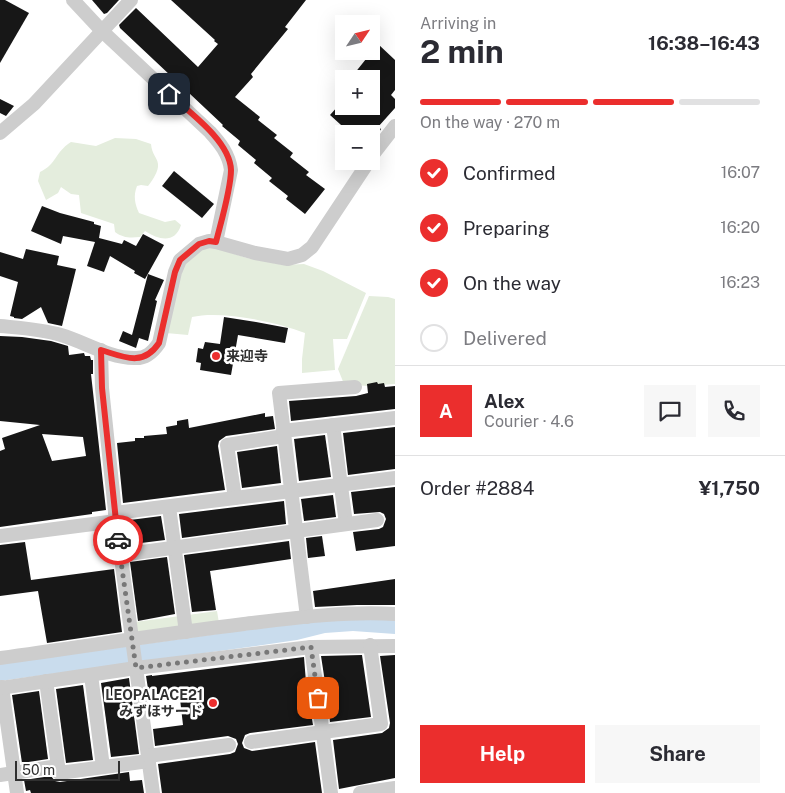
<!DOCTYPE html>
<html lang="en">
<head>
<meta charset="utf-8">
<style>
  body { margin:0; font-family:"Public Sans","Noto Sans JP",sans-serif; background:#f7f7f7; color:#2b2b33; height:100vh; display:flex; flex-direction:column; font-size:19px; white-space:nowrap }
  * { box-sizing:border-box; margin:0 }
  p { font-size:16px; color:#7c7c81 }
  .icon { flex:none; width:28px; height:28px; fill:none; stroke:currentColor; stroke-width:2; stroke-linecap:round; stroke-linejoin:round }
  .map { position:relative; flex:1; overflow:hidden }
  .side { display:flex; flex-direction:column; background:#fff; width:390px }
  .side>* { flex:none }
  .needle { width:32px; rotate:55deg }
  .controls { position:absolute; left:335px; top:15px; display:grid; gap:10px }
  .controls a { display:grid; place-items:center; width:45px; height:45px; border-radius:0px; background:#fff; box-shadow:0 5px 20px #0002; font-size:25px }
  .scale { position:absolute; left:15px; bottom:12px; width:105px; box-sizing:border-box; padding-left:5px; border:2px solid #303030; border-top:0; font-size:14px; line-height:18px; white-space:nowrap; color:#303030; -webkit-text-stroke:4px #fff; paint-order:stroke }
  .pin { position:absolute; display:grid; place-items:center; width:42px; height:42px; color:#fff; margin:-21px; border-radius:10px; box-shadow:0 2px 8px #0006 }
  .courier { position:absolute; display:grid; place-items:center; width:50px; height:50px; margin:-25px; border:4px solid #eb2e2d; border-radius:50%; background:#fff; color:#222; box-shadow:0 1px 6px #0007 }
  .overview em { font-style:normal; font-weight:700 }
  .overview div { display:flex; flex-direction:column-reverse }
  .overview { display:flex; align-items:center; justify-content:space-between; height:85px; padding:0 25px }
  h1 { font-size:32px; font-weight:700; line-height:38px }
  .bar { display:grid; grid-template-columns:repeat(4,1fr); gap:8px 5px; align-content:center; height:60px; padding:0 25px }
  .bar i { height:6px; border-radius:4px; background:#e1e1e2 }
  .bar .active { background:#eb2e2d }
  .bar p { grid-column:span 4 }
  .line { display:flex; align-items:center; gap:12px; padding:0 25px; border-top:1px solid #e1e1e2 }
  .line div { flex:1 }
  .round { display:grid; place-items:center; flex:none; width:52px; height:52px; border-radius:0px; background:#f7f7f7 }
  ol { padding:0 25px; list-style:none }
  li { display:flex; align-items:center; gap:15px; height:55px }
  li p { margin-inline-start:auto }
  li .icon { padding:5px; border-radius:50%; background:#eb2e2d; color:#fff; stroke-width:4 }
  li:last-child { color:#7c7c81 }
  li i { width:28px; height:28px; border:2px solid #e1e1e2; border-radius:50% }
  .button { display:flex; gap:10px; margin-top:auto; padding:10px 25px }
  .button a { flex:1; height:58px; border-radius:0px; background:#eb2e2d; color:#fff; font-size:20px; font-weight:700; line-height:58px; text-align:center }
  .button a+a { background:#f7f7f7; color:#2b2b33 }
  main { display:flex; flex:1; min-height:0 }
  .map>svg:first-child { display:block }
  .green { fill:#e4eddd }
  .water { fill:#c9dced }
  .building { fill:#171717; fill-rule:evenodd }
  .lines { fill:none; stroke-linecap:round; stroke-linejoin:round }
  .street { stroke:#cdcdcd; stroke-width:14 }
  .done { stroke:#787878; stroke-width:5; stroke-dasharray:0 9 }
  .route { stroke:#eb2e2d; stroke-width:6 }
  .poi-dot { fill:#eb2e2d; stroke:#fff; stroke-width:2 }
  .labels { text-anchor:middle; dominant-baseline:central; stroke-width:5; stroke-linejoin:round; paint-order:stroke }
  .poi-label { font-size:14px; font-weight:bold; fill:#303030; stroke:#fff; text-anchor:start }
</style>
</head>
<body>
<main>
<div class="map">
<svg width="395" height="793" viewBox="0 0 395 793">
  <rect width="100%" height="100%" fill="#fff"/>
  <g class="green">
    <path d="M115,138L136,139L151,144C152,155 157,157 158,164C159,171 152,181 148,186L141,185L137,186C133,196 135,204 139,213L165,222L175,220L181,225C175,244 159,240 145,231L140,237C130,238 123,238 115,232L114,224L81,213L79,195L71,194L61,187L58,193L46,200L38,181L40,172C57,164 54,153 71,142L96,146Z"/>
    <path d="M212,247L247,258L284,265L304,264L323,271L366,293L347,339H333L335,370L302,373V359L305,333C277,322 221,310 192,317L188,335L166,333L184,263L200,250Z"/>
    <path d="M369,296L388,297L395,299V384L367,386L344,384L338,369Z"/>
    <path d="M217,611L219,623L194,626L189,623L188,615Z"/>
    <path d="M180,616L179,627L139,633L136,631L135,622Z"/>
  </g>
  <path class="water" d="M332,618L395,620V634L353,631L325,633L297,640L256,646L0,681V664Z"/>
  <g class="building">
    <path d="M0,0H5L29,13L0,63Z"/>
    <path d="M92,0H119L107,13L104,14Z"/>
    <path d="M171,0H306L285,27L288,29L251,74L253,77L235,97L260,117L258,120L277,135L274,138L293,153L290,157L309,172L306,175L325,189L305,214L286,199L288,196L269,181L272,178L254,163L256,160L238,145L240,141L222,126L223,125L120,28L119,25L136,8L198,67L218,44L214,41L215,40Z"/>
    <path d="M378,44L395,60V90L391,95L395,99V108L378,127L381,129L378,134H351L330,115L338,106H371V79H350Z"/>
    <path d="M0,99L14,106L6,116L0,113Z"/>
    <path d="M174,171L214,204L202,218L162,186Z"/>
    <path d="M42,206L60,213L94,222V224L101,226L99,238L122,244L124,240L136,246L143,234L164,245L145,279L134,273L135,271L110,256L104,272L87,266L95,242L63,236L61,244L31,231Z"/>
    <path d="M26,249L59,256L57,265L76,269L62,326L48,323L41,307L22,319L14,318V317L10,316L18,282L0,276V252L23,259Z"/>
    <path d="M148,274L164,280L155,300L157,301L148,341L139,338L136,348L119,341L123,331L132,335Z"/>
    <path d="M224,317L256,322L288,328L285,343L238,335L231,375L200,370L201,363L196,362L198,348L203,349L205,342L220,344Z"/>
    <path d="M0,336L22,337L51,341L68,346L69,355L84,353L85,356H90L91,360H93V374H91L106,510L92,512V514L0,527V451L5,449L2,438L40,425L0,421ZM42,434L83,437L86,456L52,461Z"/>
    <path d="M377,382L378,384L384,383L385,387L395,386V409L291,421L289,401L356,396L368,393L367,384Z"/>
    <path d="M265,413V417L273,416L275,429L226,436L219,441L218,446L225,490L123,503L117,443L135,441V438H144V436L167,434L166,427L177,425V421L188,419L189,428Z"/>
    <path d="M395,427V469L348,475L343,433Z"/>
    <path d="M325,435L331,477L299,481L294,439Z"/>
    <path d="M277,446L281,483L242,488L237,452Z"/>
    <path d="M395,487V546L356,551L353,532L379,529L383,527L386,519L384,514L380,512L354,514L351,492Z"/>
    <path d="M333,495L336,517L304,521L301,499Z"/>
    <path d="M284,501L286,524L182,538L179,514Z"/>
    <path d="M161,516L165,540L141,543L139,530L132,531L130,520Z"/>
    <path d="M322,536L325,556L308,558L306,538Z"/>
    <path d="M289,541L291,559L210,571L216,610L192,612L184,555Z"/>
    <path d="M25,542L31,580L114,569L122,632L47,643L38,591L0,596V545Z"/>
    <path d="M167,557L175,614L138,621L130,562Z"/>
    <path d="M395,579V605H357L315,607L313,591Z"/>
    <path d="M362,655L371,717L330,722L329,711L334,710L330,684L325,682L321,656Z"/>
    <path d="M395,655V778L339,789L333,740L382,733L389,728L390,723L380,656Z"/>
    <path d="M304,657L308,708L310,714H311L313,725L250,733L245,735L242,743L244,748L252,751L315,742L322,793H162L158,764L230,754L235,752L238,744L236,739L228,736L155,746L153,729L183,725L180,699H175L174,692L149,695L146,676L152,675V676Z"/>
    <path d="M129,678L139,754L111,757L101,683Z"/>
    <path d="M83,685L93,760L66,763L56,689Z"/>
    <path d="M39,691L48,759L22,763L12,695Z"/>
    <path d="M129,772L130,781L142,780L144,793H31L30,790L26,791L24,780L51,776L55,781L60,782Z"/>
  </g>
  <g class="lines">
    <g class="street">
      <path d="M73,0L101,30L210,132C220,143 229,154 231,170L216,242"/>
      <path d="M0,133L34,104L131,0"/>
      <path d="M371,157L395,126"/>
      <path d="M0,326C21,328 41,329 61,335C85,342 109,358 134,358C146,359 153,352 159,343L175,272L180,260L199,244L209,241L216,242L255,253L288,259L302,255L312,247L369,161"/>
      <path d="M101,350L102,388L116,521L153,793"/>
      <path d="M333,425L346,524"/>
      <path d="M283,431L395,418"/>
      <path d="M235,498L227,445L284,436"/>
      <path d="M169,507L186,632"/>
      <path d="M115,513L395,478"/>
      <path d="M0,536L116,521"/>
      <path d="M120,555L377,520"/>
      <path d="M307,617L279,393L355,387"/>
      <path d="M311,647L331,793"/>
      <path d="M0,658C81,647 162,634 244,624C294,618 345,611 395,614"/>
      <path d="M91,675L103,767"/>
      <path d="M46,681L59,773L149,761"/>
      <path d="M2,687L17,793"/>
      <path d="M0,688L136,668L311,647L395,646"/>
      <path d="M251,742L381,724L370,645"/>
      <path d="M148,756L229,745"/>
      <path d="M0,775L58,766"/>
      <path d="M360,793L395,788"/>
    </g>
  </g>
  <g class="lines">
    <path class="done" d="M118,540L136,668L311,647L318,698"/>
    <path class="route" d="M118,540L102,388L101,350C124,357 143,367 159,343L175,272L180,260L199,244L209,241L216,242C221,222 231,189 231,170C230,141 189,112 169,94"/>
  </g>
  <g class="poi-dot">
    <circle cx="216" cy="356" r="5"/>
    <circle cx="213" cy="703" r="5"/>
  </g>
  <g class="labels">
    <g class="poi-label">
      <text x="226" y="356">来迎寺</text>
      <text x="203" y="695" text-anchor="end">LEOPALACE21<tspan x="203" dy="16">みずほサード</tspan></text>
    </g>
  </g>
</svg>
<div class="controls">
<a><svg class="needle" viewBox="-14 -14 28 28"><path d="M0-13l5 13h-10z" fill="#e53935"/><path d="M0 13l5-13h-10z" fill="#7c7c81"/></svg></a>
<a>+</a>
<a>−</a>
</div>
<div class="scale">50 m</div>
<div class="pin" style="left:318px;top:698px;background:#ea580c"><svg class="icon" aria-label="bag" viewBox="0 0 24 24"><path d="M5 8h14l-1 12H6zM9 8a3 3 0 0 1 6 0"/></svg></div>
<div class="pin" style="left:169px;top:94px;background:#1f2937"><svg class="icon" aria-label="home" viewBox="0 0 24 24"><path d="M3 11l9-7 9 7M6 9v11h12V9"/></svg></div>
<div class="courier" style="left:118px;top:540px"><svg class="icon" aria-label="car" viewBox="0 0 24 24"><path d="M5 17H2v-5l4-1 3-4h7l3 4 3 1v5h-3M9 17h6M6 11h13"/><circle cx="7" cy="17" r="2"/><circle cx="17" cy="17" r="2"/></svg></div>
</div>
<section class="side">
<div class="overview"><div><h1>2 min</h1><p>Arriving in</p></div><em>16:38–16:43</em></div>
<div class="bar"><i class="active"></i><i class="active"></i><i class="active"></i><i></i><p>On the way · 270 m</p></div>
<ol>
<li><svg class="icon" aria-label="check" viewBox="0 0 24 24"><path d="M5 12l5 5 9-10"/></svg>Confirmed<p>16:07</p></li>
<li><svg class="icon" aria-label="check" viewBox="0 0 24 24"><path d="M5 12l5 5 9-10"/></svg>Preparing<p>16:20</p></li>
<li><svg class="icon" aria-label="check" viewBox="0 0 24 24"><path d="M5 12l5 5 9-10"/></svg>On the way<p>16:23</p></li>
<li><i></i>Delivered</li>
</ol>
<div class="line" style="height:90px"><b class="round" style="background:#eb2e2d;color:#fff">A</b><div><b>Alex</b><p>Courier · 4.6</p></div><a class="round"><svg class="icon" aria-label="chat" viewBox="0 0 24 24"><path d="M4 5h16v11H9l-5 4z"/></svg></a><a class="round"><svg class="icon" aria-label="phone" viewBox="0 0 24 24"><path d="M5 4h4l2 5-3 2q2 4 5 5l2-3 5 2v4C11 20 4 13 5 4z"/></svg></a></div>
<div class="line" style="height:65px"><div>Order #2884</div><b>¥1,750</b></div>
<div class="button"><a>Help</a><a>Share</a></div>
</section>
</main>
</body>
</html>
